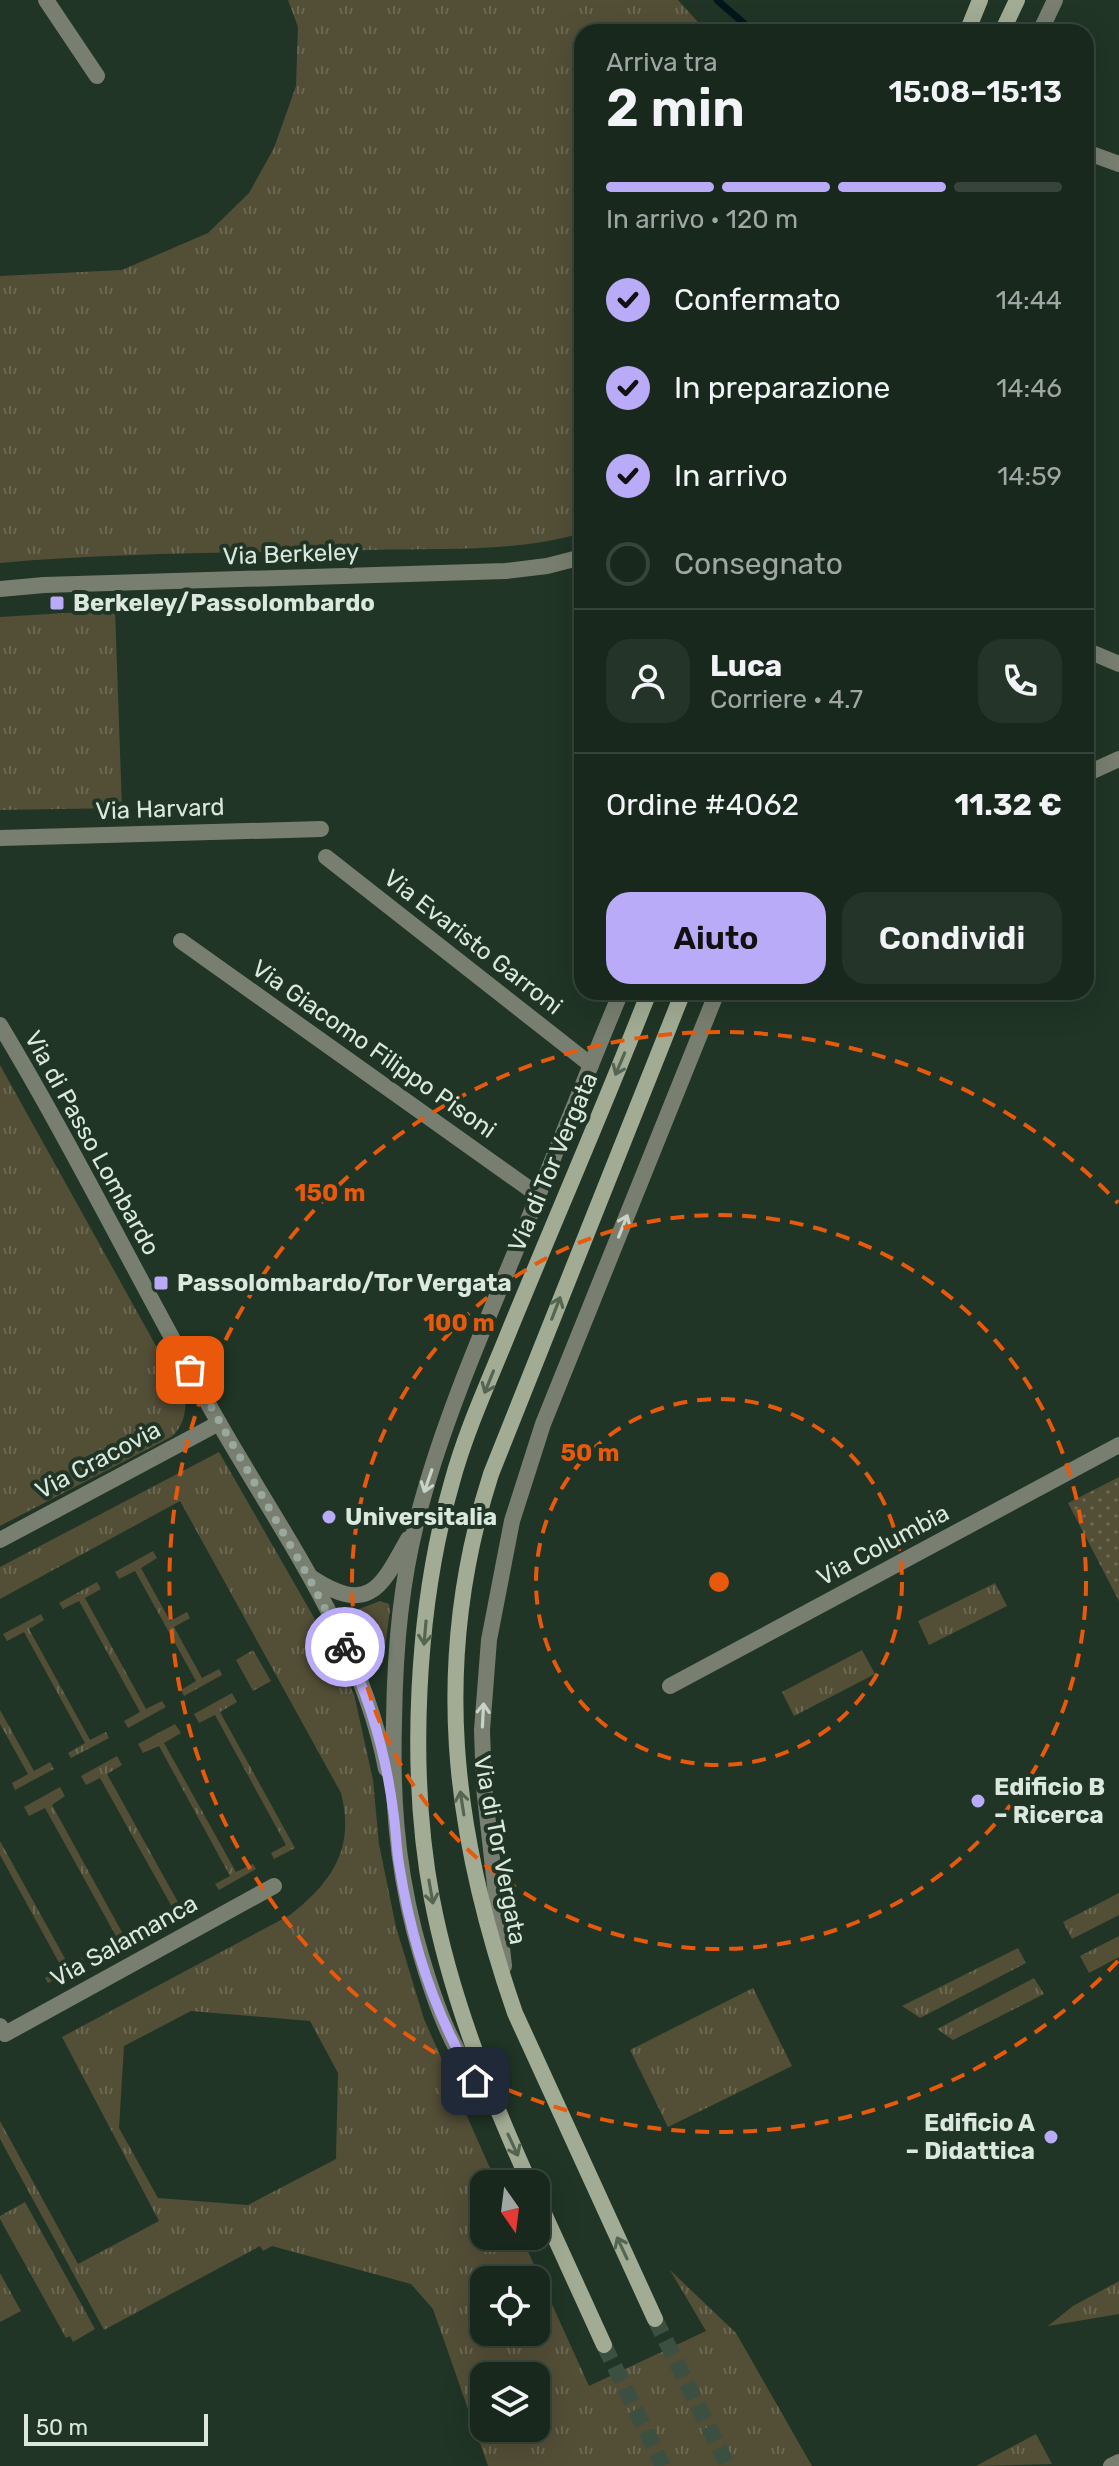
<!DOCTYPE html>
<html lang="it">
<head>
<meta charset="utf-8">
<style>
  body { margin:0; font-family:Rubik,sans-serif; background:#253429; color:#f1f3f6; height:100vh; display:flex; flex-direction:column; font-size:30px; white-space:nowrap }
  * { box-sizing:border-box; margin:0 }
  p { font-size:26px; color:#9fa6a3 }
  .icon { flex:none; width:44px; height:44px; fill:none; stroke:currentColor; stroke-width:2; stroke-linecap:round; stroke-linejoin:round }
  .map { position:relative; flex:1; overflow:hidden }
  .side { position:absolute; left:574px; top:24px; width:520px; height:976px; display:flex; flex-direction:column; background:#18281c; border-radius:24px; box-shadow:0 8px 32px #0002,0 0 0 2px #36443b }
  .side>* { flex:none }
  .needle { width:52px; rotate:166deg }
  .tools { position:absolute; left:470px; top:2170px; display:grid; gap:16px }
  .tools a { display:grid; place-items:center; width:80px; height:80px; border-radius:16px; background:#18281c; box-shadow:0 8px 32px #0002,0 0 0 2px #36443b; font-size:40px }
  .scale { position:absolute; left:24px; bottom:20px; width:184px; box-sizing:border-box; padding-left:8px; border:4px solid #dbe8de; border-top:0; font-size:22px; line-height:28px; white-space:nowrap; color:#dbe8de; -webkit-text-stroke:6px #203526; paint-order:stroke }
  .pin { position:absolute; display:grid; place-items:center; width:68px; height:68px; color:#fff; margin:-34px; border-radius:16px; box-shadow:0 4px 12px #0006 }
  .courier { position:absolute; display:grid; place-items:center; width:80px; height:80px; margin:-40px; border:6px solid #b9abf7; border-radius:50%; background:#fff; color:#222; box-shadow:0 2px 10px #0007 }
  .summary em { font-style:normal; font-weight:600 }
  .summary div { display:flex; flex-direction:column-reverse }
  .summary { display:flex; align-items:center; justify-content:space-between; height:136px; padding:0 32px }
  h1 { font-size:52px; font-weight:600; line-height:60px }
  .bar { display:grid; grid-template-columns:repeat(4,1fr); gap:12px 8px; align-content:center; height:96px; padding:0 32px }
  .bar i { height:10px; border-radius:6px; background:#36443b }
  .bar .selected { background:#b9abf7 }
  .bar p { grid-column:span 4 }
  .line { display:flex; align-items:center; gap:20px; padding:0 32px; border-top:2px solid #36443b }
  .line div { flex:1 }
  .round { display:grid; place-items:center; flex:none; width:84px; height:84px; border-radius:24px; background:#253429 }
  ol { padding:0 32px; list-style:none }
  li { display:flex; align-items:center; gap:24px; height:88px }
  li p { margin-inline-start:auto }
  li .icon { padding:8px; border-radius:50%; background:#b9abf7; color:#111; stroke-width:4 }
  li:last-child { color:#9fa6a3 }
  li i { width:44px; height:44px; border:4px solid #36443b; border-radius:50% }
  .action { display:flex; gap:16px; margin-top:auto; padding:16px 32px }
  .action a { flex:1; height:92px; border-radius:24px; background:#b9abf7; color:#111; font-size:32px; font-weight:600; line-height:92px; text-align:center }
  .action a+a { background:#253429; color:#f1f3f6 }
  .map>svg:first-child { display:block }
  .grass { fill:url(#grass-tufts); fill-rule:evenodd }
  .park { fill:url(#park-dots) }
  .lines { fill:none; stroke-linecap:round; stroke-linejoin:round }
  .stream { stroke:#00171b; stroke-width:7 }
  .secondary-tunnel { stroke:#3c5042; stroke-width:16; stroke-dasharray:16 8; stroke-linecap:butt }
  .minor { stroke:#797f70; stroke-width:16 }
  .tertiary { stroke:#797f70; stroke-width:16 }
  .secondary { stroke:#a2ac94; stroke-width:16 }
  .oneway { stroke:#546552 }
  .oneway2 { stroke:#c7d3c8 }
  .done { stroke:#9aa99e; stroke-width:8; stroke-dasharray:0 14.4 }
  .route { stroke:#b9abf7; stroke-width:10 }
  .ring { fill:none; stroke:#e8590c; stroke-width:4; stroke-dasharray:14 10 }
  .poi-dot { fill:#b9abf7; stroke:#203526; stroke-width:3 }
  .labels { text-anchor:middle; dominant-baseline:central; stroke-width:8; stroke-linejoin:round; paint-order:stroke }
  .street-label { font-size:24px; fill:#dbe8de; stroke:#203526 }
  .poi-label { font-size:24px; font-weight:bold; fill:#dbe8de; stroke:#203526; text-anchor:start }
  .centre { fill:#e8590c; stroke:#203526; stroke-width:4 }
  .ring-label { font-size:24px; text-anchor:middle; font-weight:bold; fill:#e8590c; stroke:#203526; stroke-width:8; stroke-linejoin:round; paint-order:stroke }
</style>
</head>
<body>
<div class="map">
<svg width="1119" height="2466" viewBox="0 0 1119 2466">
  <defs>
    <pattern id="grass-tufts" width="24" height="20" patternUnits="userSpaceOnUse" patternTransform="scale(2)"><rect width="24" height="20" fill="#534e36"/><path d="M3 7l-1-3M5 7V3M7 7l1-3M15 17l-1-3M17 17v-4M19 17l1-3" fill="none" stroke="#6b6853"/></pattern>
    <pattern id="park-dots" width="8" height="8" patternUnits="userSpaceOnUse" patternTransform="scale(2)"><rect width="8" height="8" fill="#534e36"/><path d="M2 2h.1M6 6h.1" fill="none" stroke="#6b6853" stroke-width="1.8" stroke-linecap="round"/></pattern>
  </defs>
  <rect width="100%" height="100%" fill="#203526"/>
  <g class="grass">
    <path d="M288,0H678L707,32H582V533C512,553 442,548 371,550C247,553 123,552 0,563V276L122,270L208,233L249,193L274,148L296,86L298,27Z"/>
    <path d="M115,610L122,808L0,810V617Z"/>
    <path d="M0,1065L186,1400C185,1415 183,1427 171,1437L0,1526Z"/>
    <path d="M219,1452L332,1649L354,1694L373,1780L379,1844L396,1927L424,2019L497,2184H484V2236H521L589,2386L706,2331L670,2270L736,2333L812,2466H488L433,2309L411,2284L272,2246L263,2251L260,2246L104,2330L0,2139V2121L78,2264L159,2221L62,2037L290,1915C333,1881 355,1848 341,1793L180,1501L0,1599V1567ZM191,2011L310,2021L338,2073L336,2159L248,2205L158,2198L119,2128L124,2046ZM484,2280H536V2332H484ZM484,2376H536V2428H484Z"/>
    <path d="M153,1551L157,1558L141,1568L170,1621L187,1612L190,1618L174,1627L202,1678L219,1669L222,1675L184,1696L181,1690L196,1681L135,1571L119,1579L115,1572Z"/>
    <path d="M97,1582L101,1589L85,1598L146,1709L162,1701L166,1707L128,1728L124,1721L140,1712L79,1601L63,1609L59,1603Z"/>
    <path d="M995,1583L1007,1606L929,1645L918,1621Z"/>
    <path d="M380,1601L389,1604L390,1610L383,1662L378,1669L374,1668L348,1617L351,1612Z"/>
    <path d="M41,1614L44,1620L29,1629L90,1740L106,1732L109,1738L71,1758L68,1753L85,1743L24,1632L7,1641L3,1634Z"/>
    <path d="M253,1650L271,1681L253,1691L236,1660Z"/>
    <path d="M862,1650L875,1674L794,1716L782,1692Z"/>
    <path d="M232,1693L237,1702L220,1712L295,1848L274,1859L271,1853L286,1845L215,1715L199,1723L194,1714Z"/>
    <path d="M0,1710L34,1771L50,1762L54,1769L15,1790L12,1783L28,1774L0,1724Z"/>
    <path d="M175,1724L181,1733L164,1743L236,1872L253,1864L256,1869L219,1890L215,1884L230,1876L159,1746L143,1753L138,1744Z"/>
    <path d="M117,1756L122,1765L107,1774L179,1904L194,1896L197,1901L161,1921L158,1916L172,1907L100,1778L86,1785L81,1776Z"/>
    <path d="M60,1787L65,1796L52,1805L123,1934L138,1927L141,1932L104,1952L101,1947L117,1938L45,1808L29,1816L24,1807Z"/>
    <path d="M0,1841L68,1964L82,1958L85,1963L48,1983L45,1978L62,1968L0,1855Z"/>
    <path d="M1119,1893V1915L1072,1939L1063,1922Z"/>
    <path d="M1119,1936V1957L1089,1973L1080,1956Z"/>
    <path d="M1018,1948L1026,1963L920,2018L902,2006Z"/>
    <path d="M1034,1978L1044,1994L953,2040L937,2029Z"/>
    <path d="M753,1988L792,2066L668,2127L630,2050Z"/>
    <path d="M25,2202L95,2329L73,2342L70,2336L66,2338L0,2219V2216Z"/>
    <path d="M0,2273L21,2311L0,2322Z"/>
    <path d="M1119,2281V2314L1048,2326L1073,2306Z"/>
    <path d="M1036,2434L1052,2464L976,2466Z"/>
  </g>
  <path class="park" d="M1119,1477V1601L1068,1503Z"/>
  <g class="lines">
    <path class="stream" d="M717,0L754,32"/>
    <g class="secondary-tunnel">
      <path d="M655,2319L728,2466"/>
      <path d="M604,2345L663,2466"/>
    </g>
    <g class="minor">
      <path d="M46,0L97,76"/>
      <path d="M1086,152L1119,164"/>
      <path d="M0,589L44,585L506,571L547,566L582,557"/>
      <path d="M1086,650L1119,664"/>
      <path d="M1086,774L1119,759"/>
      <path d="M0,838L321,829"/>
      <path d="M326,857L591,1065"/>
      <path d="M181,941L538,1195"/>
      <path d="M670,1686L1119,1445"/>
      <path d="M0,2026L5,2034L274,1886"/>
      <path d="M1111,2466L1119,2462"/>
    </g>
    <g class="tertiary">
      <path d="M1040,32L1055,0"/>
      <path d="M0,1025C78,1155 144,1291 219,1423C282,1533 362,1642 386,1769"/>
      <path d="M0,1540L219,1423"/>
      <path d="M312,1578C369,1615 381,1588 408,1539"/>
      <path d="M504,1966L484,1787L482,1730L489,1640L512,1521L543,1424L717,992"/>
      <path d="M494,2105C451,2055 431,1994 414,1930C396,1859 392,1794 394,1721C395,1647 401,1577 421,1505C444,1420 482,1332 516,1250C551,1164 585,1078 621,992"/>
    </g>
    <g class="secondary">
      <path d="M967,32L980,0"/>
      <path d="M1002,32L1017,0"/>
      <path d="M530,2184C489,2093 451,1998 432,1899C408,1772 416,1607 452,1482C466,1430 490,1379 510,1329C556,1217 605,1105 649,992"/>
      <path d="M536,2196L604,2345"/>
      <path d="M655,2319L515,2013C452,1831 431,1661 491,1474L683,992"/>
    </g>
  </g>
  <defs><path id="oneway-shaft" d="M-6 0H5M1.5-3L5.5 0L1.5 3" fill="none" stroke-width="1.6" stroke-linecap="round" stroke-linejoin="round" transform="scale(2)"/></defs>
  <g class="oneway">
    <use href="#oneway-shaft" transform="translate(620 1064) rotate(113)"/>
    <use href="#oneway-shaft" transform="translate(556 1308) rotate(-69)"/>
    <use href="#oneway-shaft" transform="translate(489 1382) rotate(112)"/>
    <use href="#oneway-shaft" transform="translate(425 1633) rotate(95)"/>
    <use href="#oneway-shaft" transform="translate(462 1803) rotate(-99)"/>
    <use href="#oneway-shaft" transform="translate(431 1892) rotate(80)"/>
    <use href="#oneway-shaft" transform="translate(513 2145) rotate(65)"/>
    <use href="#oneway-shaft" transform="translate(622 2248) rotate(-115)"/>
  </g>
  <g class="oneway2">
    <use href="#oneway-shaft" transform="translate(623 1226) rotate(-68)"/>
    <use href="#oneway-shaft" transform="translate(428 1481) rotate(109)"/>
    <use href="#oneway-shaft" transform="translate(483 1715) rotate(-87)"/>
  </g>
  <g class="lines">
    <path class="done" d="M190,1370L308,1576L345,1647"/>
    <path class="route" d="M345,1647C369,1697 386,1755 393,1810C396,1828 396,1846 399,1864C411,1940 435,2016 475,2081"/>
  </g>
  <g class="ring">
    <circle cx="719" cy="1582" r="183"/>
    <circle cx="719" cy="1582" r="367"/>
    <path d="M1118 1961A550 550 0 1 1 1118 1203"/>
  </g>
  <g class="poi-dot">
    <rect x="49" y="595" width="16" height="16" rx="4"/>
    <rect x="153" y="1275" width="16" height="16" rx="4"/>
    <circle cx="329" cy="1517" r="8"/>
    <circle cx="978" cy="1801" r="8"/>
    <circle cx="1051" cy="2137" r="8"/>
  </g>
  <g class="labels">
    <g class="street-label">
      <text transform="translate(291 554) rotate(-2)">Via Berkeley</text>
      <text transform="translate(160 809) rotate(-2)">Via Harvard</text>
      <text transform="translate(473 942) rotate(38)">Via Evaristo Garroni</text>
      <text transform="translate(374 1049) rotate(35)">Via Giacomo Filippo Pisoni</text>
      <text transform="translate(92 1143) rotate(61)">Via di Passo Lombardo</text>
      <text transform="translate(553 1162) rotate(-67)">Via di Tor Vergata</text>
      <text transform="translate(98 1460) rotate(-28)">Via Cracovia</text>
      <text transform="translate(883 1545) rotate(-28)">Via Columbia</text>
      <text transform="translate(500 1850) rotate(79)">Via di Tor Vergata</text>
      <text transform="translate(124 1941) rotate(-29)">Via Salamanca</text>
    </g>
    <g class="poi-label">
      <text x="73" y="603">Berkeley/Passolombardo</text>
      <text x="177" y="1283">Passolombardo/Tor Vergata</text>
      <text x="345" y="1517">Universitalia</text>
      <text x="994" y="1787">Edificio B<tspan x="994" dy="28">– Ricerca</tspan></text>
      <text x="1035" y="2123" text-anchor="end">Edificio A<tspan x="1035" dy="28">– Didattica</tspan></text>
    </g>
  </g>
  <circle cx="719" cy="1582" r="12" class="centre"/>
  <g class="ring-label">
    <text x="330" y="1201">150 m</text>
    <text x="459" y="1331">100 m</text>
    <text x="590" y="1461">50 m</text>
  </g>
</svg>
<div class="tools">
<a><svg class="needle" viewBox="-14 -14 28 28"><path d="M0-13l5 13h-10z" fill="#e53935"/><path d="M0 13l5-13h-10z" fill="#9fa6a3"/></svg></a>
<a><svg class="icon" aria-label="locate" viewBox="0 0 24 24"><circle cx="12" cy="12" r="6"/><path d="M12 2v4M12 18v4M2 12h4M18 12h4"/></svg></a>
<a><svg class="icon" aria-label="layers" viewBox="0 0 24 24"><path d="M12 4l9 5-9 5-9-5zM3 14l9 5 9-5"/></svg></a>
</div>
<div class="scale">50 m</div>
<div class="pin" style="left:190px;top:1370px;background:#ea580c"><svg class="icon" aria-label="bag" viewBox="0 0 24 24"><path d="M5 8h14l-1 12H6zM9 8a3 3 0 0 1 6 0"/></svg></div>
<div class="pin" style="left:475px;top:2081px;background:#1f2937"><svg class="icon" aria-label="home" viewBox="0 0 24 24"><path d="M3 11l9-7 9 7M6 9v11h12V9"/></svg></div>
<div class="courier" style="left:345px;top:1647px"><svg class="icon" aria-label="bike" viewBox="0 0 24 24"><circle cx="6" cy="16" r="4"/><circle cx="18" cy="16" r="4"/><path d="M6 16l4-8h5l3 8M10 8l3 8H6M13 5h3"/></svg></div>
<section class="side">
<div class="summary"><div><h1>2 min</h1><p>Arriva tra</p></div><em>15:08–15:13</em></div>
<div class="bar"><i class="selected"></i><i class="selected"></i><i class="selected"></i><i></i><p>In arrivo · 120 m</p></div>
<ol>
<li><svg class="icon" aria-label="check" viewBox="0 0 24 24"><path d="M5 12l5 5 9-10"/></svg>Confermato<p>14:44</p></li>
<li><svg class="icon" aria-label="check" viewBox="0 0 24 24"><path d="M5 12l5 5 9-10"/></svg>In preparazione<p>14:46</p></li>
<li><svg class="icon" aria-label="check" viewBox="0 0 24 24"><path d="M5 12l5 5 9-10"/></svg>In arrivo<p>14:59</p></li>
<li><i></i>Consegnato</li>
</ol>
<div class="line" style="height:144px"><a class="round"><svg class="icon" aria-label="person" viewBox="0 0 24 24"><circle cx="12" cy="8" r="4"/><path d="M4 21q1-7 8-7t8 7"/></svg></a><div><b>Luca</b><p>Corriere · 4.7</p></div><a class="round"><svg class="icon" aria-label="phone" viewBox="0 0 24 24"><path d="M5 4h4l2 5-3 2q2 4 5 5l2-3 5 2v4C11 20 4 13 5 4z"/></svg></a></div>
<div class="line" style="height:104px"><div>Ordine #4062</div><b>11.32 €</b></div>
<div class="action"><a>Aiuto</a><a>Condividi</a></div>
</section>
</div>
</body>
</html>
